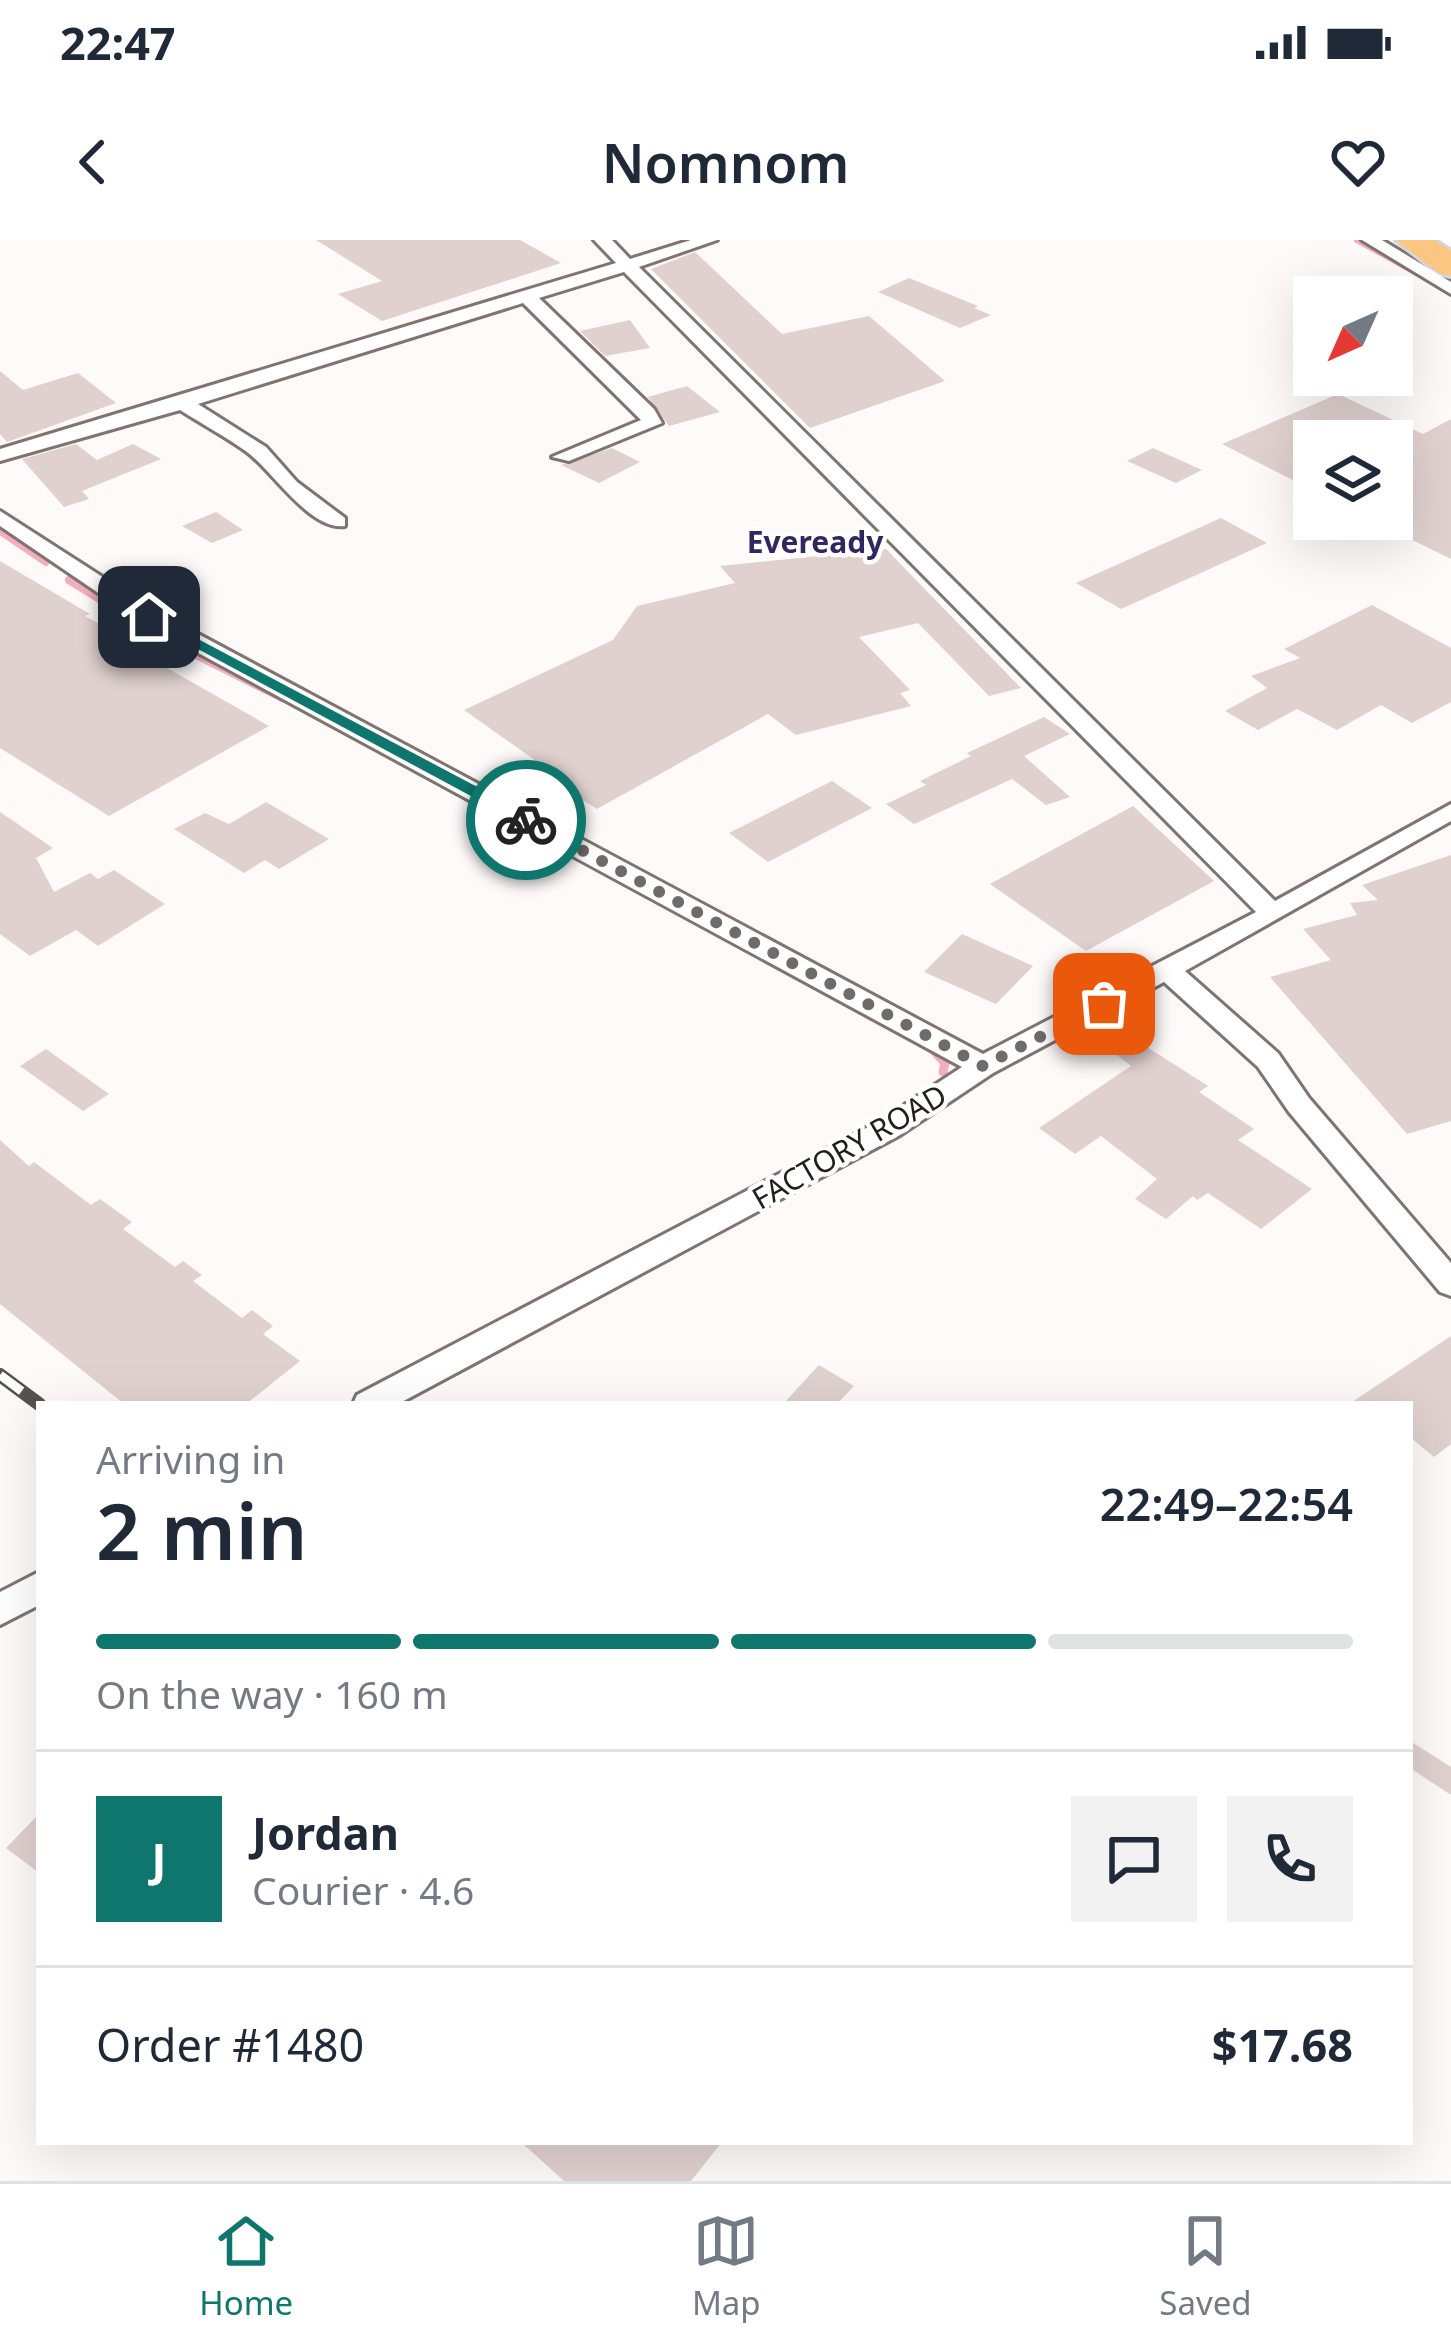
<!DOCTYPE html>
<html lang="en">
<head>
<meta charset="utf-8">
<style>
  body { margin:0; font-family:"Noto Sans",sans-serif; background:#f2f2f3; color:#1f2937; height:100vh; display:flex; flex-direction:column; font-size:45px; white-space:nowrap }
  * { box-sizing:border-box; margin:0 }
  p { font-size:39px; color:#747a83 }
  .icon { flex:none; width:66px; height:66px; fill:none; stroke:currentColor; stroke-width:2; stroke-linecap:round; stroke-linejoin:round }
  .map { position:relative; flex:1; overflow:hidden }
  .drawer { position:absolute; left:36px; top:1161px; width:1377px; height:744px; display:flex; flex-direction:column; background:#fff; border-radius:0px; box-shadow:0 12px 48px #0002 }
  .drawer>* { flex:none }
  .needle { width:78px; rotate:225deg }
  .tools { position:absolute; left:1293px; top:36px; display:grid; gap:24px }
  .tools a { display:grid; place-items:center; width:120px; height:120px; border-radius:0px; background:#fff; box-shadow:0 12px 48px #0002; font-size:60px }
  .pin { position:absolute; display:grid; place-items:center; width:102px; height:102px; color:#fff; margin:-51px; border-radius:24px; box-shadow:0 6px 18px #0006 }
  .courier { position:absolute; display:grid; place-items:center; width:120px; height:120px; margin:-60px; border:9px solid #0f766e; border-radius:50%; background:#fff; color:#222; box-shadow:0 3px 15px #0007 }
  .summary em { font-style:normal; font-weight:600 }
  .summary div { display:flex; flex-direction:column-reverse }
  .summary { display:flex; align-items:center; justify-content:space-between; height:204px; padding:0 60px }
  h1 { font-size:78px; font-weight:600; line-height:90px }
  .bar { display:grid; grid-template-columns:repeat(4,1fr); gap:18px 12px; align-content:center; height:144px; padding:0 60px }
  .bar i { height:15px; border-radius:9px; background:#e0e1e3 }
  .bar .current { background:#0f766e }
  .bar p { grid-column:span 4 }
  .line { display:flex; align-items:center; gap:30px; padding:0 60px; border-top:3px solid #e0e1e3 }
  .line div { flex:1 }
  .round { display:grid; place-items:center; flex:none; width:126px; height:126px; border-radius:0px; background:#f2f2f3 }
  .status { display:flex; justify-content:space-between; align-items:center; height:84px; padding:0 60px; background:#fff; direction:ltr }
  .status svg { height:33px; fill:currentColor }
  header { display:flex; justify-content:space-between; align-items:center; height:156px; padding:0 60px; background:#fff; font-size:54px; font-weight:600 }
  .menu { display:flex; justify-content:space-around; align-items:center; height:168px; border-top:3px solid #e0e1e3; background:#fff; font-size:33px; color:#747a83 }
  .menu a { display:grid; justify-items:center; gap:6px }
  .menu .current { color:#0f766e }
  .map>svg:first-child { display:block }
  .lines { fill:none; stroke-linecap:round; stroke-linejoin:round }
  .stream-far2 { stroke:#f4acbf; stroke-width:6 }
  .stream-far1 { stroke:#f4acbf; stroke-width:8 }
  .stream { stroke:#f4acbf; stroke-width:9 }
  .building { fill:#e0d1cf }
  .street-casing { stroke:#7f746e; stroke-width:6 }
  .highway-casing { stroke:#d7d6d6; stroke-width:6 }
  .street { fill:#fff; fill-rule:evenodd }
  .highway { fill:#fbc681; fill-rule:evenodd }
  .rail-casing { stroke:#575251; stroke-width:14 }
  .rail { stroke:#fff; stroke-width:9; stroke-dasharray:27; stroke-linecap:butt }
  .route { fill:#0f766e }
  .done { stroke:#6f6b69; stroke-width:12; stroke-dasharray:0 21.6 }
  .labels { text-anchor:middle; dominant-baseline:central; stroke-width:9; stroke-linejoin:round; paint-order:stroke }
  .far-quarter-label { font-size:30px; font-weight:bold; fill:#332660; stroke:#fff }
  .street-label { font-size:30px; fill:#231e1c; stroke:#fff }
</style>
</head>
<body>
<div class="status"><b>22:47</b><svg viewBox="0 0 49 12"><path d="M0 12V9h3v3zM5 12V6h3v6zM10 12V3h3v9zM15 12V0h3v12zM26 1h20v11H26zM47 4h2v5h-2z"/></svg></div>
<header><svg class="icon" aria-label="back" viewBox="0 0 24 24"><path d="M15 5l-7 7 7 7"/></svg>Nomnom<svg class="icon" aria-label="heart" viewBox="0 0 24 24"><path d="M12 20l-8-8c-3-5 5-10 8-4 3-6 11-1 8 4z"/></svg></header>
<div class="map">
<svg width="1451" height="1941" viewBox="0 0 1451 1941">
  <rect width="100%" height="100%" fill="#fdfaf9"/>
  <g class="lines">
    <g class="stream-far2">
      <path d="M1357,0L1415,32"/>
      <path d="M0,292L46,323"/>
    </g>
    <path class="stream-far1" d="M69,340L162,398L282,458"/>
    <path class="stream" d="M935,812L945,823L943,832"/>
  </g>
  <g class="building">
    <path d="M316,0H520L561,23L382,81L338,54L382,41Z"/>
    <path d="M695,12L782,94L869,76L945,141L810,188L651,29Z"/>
    <path d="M909,38L978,66L974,68L991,75L960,88L878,52Z"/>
    <path d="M630,80L650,108L605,116L580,91Z"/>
    <path d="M0,131L23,150L78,133L116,163L7,202L0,194Z"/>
    <path d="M687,146L720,172L669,186L648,157Z"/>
    <path d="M1338,154L1423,194L1451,179V319L1392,290V201H1314V251L1222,204Z"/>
    <path d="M76,204L97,220L133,204L161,219L82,251L89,259L64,267L22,219Z"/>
    <path d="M612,208L640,222L599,243L561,225Z"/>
    <path d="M1153,208L1202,230L1176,243L1127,221Z"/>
    <path d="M216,272L243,290L212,303L182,286Z"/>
    <path d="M1221,278L1267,303L1121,369L1076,343Z"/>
    <path d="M886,309L1021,448L989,456L918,383L859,397L910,450L900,453L911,466L796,495L768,474L597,569L541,534L549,530L464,470L613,400L637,366L735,343L720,326Z"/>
    <path d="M0,321L90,374L85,376L174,424L167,428L269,486L109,576L0,508Z"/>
    <path d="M1372,365L1451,408V462L1412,483L1381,465L1337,490L1297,469L1258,490L1225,471L1267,448L1251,436L1300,418L1284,409Z"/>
    <path d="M1044,477L1070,494L1024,516L1070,557L1046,565L1012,539L914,584L886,564L926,545L920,541L971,516L967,513Z"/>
    <path d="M832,541L872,568L768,622L729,593Z"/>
    <path d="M266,562L329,599L279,629L265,620L244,633L174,589L205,573L229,584Z"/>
    <path d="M1133,566L1214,641L1086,711L990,644Z"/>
    <path d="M0,572L53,608L36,618L54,652L90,633L98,639L114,630L165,664L98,706L76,690L30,716L0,694Z"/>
    <path d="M1451,615V881L1407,894L1270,737L1331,720L1303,689L1357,675L1350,663L1378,660L1362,645Z"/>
    <path d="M962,694L1033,726L996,764L924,732Z"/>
    <path d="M1125,793L1208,846L1199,852L1254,889L1238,900L1312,949L1261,989L1208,953L1197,960L1193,956L1166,979L1135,959L1157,939L1101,896L1075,914L1039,888L1131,826L1104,805Z"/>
    <path d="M46,809L109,854L83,871L20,826Z"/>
    <path d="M0,900L29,926L34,922L91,965L100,959L132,982L123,989L175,1027L183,1021L202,1035L193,1041L242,1078L252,1070L273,1086L263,1094L300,1121L246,1164H124L0,1064Z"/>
    <path d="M1451,1096V1204L1434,1217L1410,1197V1164H1349Z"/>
    <path d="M819,1125L854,1146L837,1164H783Z"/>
    <path d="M1410,1501L1451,1527V1555L1410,1528Z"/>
    <path d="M39,1574V1633L6,1608Z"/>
    <path d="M521,1902H722L691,1941H564Z"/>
  </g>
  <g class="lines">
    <defs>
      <g id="street">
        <path d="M594,0H612L630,19L691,0H717L639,27L1275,661L1451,564V581L1185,731L1278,813L1309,858L1451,1023V1056L1440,1052L1289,872L1258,827L1164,742L993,833L900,895L398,1164H353L357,1155L880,881L962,827L141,382L0,286V271L157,372L983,814L1256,672L624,32L539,58L654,169L662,183L569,221L552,217L641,180L523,63L198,164L266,207L297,242L345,278V286C310,291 273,231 247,212C226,197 202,184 180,170L0,221V209L616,23Z"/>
        <path d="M1362,0H1382L1451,42V54Z"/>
        <path d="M39,1332V1365L0,1385V1352Z"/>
      </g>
      <path id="highway" d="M1396,0H1434L1451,11V36L1439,33Z"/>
    </defs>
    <use href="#street" class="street-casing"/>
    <use href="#highway" class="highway-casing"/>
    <use href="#street" class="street"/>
    <use href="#highway" class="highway"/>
    <defs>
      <path id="rail" d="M0,1135L39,1164"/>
    </defs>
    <use href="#rail" class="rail-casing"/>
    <use href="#rail" class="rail"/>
  </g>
  <path class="route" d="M149,373L532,576L534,580L521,583L144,380Z"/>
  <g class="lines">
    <path class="done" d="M526,580L983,826L1104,764"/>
  </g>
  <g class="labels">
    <g class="far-quarter-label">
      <text x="815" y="301">Eveready</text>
    </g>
    <g class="street-label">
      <text transform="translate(849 906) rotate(-30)">FACTORY ROAD</text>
    </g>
  </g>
</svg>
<div class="tools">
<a><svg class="needle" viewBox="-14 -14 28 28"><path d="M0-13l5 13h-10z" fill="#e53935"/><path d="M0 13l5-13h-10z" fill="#747a83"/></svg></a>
<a><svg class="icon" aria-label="layers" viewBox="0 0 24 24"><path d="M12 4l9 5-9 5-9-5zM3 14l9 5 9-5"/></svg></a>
</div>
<div class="pin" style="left:1104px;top:764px;background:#ea580c"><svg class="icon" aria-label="bag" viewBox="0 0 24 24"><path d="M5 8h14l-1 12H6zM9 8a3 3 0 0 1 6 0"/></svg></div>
<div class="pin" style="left:149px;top:377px;background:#1f2937"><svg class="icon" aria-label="home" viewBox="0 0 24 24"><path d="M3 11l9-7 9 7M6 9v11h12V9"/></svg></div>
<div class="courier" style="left:526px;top:580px"><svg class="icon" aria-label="bike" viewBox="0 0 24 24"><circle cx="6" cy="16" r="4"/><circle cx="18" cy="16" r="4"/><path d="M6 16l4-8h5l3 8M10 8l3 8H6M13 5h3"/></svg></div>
<section class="drawer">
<div class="summary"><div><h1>2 min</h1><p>Arriving in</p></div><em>22:49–22:54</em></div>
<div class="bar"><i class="current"></i><i class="current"></i><i class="current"></i><i></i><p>On the way · 160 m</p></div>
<div class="line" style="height:216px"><b class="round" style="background:#0f766e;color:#fff">J</b><div><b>Jordan</b><p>Courier · 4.6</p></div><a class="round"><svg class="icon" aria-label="chat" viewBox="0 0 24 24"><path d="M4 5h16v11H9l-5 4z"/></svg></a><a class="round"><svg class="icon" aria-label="phone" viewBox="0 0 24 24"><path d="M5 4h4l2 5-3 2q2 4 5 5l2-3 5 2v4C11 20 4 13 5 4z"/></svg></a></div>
<div class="line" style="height:156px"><div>Order #1480</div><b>$17.68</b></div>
</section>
</div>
<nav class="menu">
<a class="current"><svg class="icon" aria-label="home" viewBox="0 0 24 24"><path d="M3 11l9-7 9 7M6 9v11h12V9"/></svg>Home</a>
<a><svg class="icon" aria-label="map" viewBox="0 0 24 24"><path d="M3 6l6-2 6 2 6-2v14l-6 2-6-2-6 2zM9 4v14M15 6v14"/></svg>Map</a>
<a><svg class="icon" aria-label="saved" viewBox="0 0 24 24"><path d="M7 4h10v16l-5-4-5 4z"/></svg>Saved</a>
</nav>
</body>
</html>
